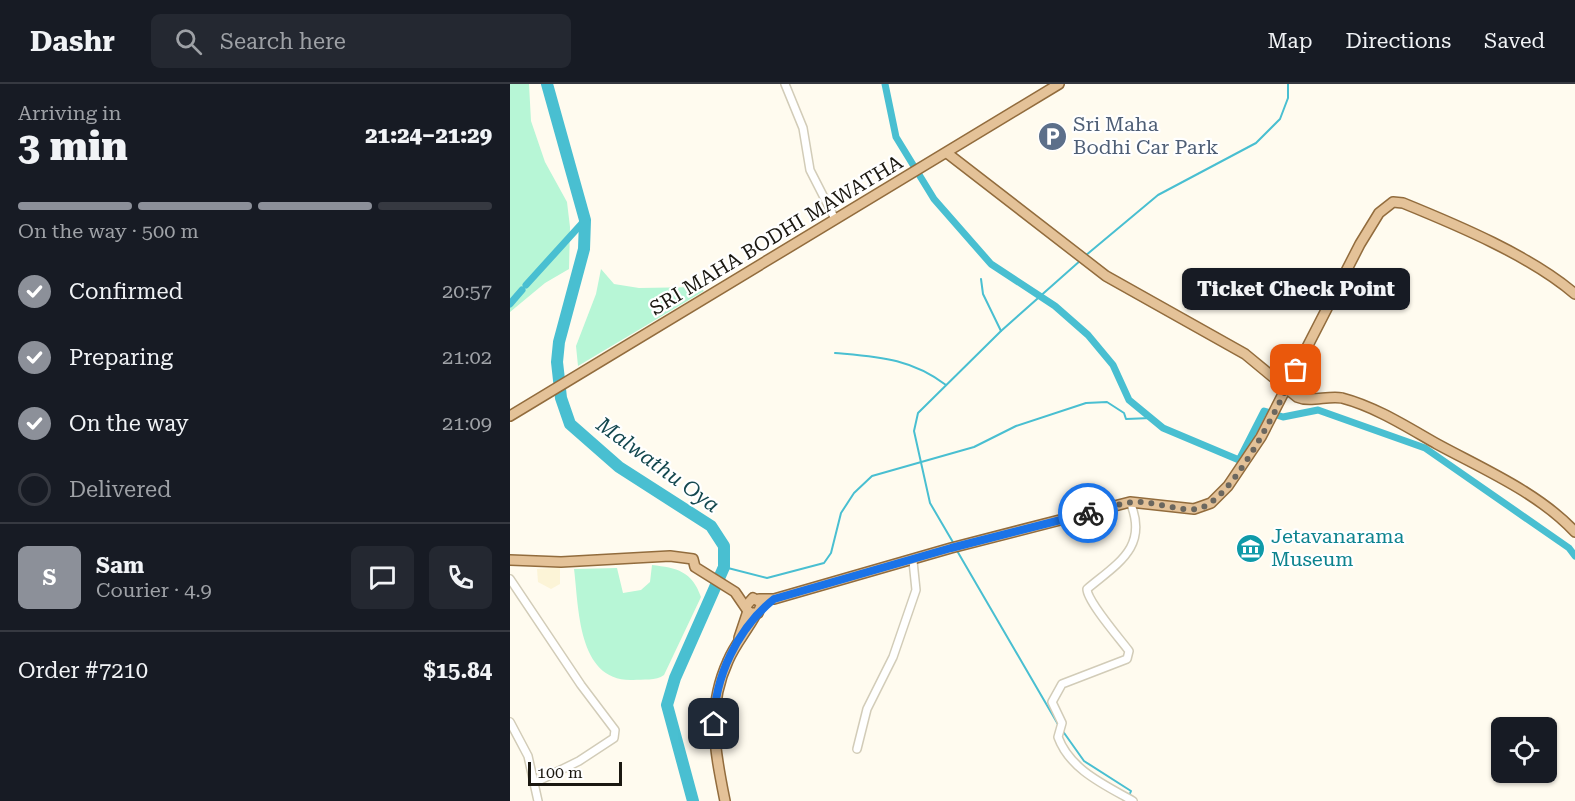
<!DOCTYPE html>
<html lang="en">
<head>
<meta charset="utf-8">
<style>
  body { margin:0; font-family:"Roboto Serif",serif; background:#242831; color:#f1f3f6; height:100vh; display:flex; flex-direction:column; font-size:22px; white-space:nowrap }
  * { box-sizing:border-box; margin:0 }
  p { font-size:20px; color:#9ea1a6 }
  .icon { flex:none; width:33px; height:33px; fill:none; stroke:currentColor; stroke-width:2; stroke-linecap:round; stroke-linejoin:round }
  .map { position:relative; flex:1; overflow:hidden }
  .drawer { display:flex; flex-direction:column; background:#171b24; width:510px }
  .drawer>* { flex:none }
  .controls { position:absolute; left:981px; top:633px; display:grid; gap:12px }
  .controls a { display:grid; place-items:center; width:66px; height:66px; border-radius:9px; background:#171b24; box-shadow:0 2px 4px #0004; font-size:30px }
  .scale { position:absolute; left:18px; bottom:15px; width:94px; box-sizing:border-box; padding-left:6px; border:3px solid #1b1811; border-top:0; font-size:16px; line-height:21px; white-space:nowrap; color:#1b1811; -webkit-text-stroke:4px #fff; paint-order:stroke }
  .pin { position:absolute; display:grid; place-items:center; width:51px; height:51px; color:#fff; margin:-26px; border-radius:12px; box-shadow:0 3px 9px #0006 }
  .courier { position:absolute; display:grid; place-items:center; width:60px; height:60px; margin:-30px; border:4px solid #1a73e8; border-radius:50%; background:#fff; color:#222; box-shadow:0 2px 8px #0007 }
  .bubble { position:absolute; height:42px; border-radius:9px; background:#171b24; box-shadow:0 2px 4px #0004; font-size:20px; font-weight:800; line-height:42px; text-align:center }
  .headline em { font-style:normal; font-weight:800 }
  .headline div { display:flex; flex-direction:column-reverse }
  .headline { display:flex; align-items:center; justify-content:space-between; height:102px; padding:0 18px }
  h1 { font-size:39px; font-weight:800; line-height:45px }
  .bar { display:grid; grid-template-columns:repeat(4,1fr); gap:9px 6px; align-content:center; height:72px; padding:0 18px }
  .bar i { height:8px; border-radius:4px; background:#363941 }
  .bar .on { background:#8c9099 }
  .bar p { grid-column:span 4 }
  .line { display:flex; align-items:center; gap:15px; padding:0 18px; border-top:2px solid #363941 }
  .line div { flex:1 }
  .round { display:grid; place-items:center; flex:none; width:63px; height:63px; border-radius:9px; background:#242831 }
  ol { padding:0 18px; list-style:none }
  li { display:flex; align-items:center; gap:18px; height:66px }
  li p { margin-inline-start:auto }
  li .icon { padding:6px; border-radius:50%; background:#8c9099; color:#fff; stroke-width:4 }
  li:last-child { color:#9ea1a6 }
  li i { width:33px; height:33px; border:3px solid #363941; border-radius:50% }
  header { display:flex; align-items:center; gap:36px; box-sizing:border-box; height:84px; padding:0 30px; background:#171b24; border-bottom:2px solid #363941 }
  header strong { font-size:28px }
  nav { display:flex; gap:33px; margin-inline-start:auto; font-size:21px }
  .search { width:420px; height:54px; background:#242831; display:flex; align-items:center; gap:15px; box-sizing:border-box; padding:0 21px; border-radius:9px; color:#9ea1a6; font-size:22px }
  main { display:flex; flex:1; min-height:0 }
  .map>svg:first-child { display:block }
  .built { fill:#fcf4d7 }
  .green { fill:#b7f6d6 }
  .lines { fill:none; stroke-linecap:round; stroke-linejoin:round }
  .stream { stroke:#49bfd1; stroke-width:2 }
  .canal { stroke:#49bfd1; stroke-width:7 }
  .river { stroke:#49bfd1; stroke-width:12 }
  .minor-casing { stroke:#d2ccb8; stroke-width:10 }
  .major-casing { stroke:#926c3d; stroke-width:12 }
  .minor { stroke:#fff; stroke-width:7 }
  .major { stroke:#e4c298; stroke-width:9 }
  .done { stroke:#6b675f; stroke-width:6; stroke-dasharray:0 10.8 }
  .route { stroke:#1a73e8; stroke-width:8 }
  .labels { text-anchor:middle; dominant-baseline:central; stroke-width:4.5; stroke-linejoin:round; paint-order:stroke }
  .service-label { font-size:20px; fill:#4e5e75; stroke:#fff; text-anchor:start }
  .street-label { font-size:20px; fill:#1b1811; stroke:#fff }
  .culture-label { font-size:20px; fill:#0d838f; stroke:#fff; text-anchor:start }
  .water-label { font-size:21px; font-style:italic; fill:#14484f; stroke:#fff }
</style>
</head>
<body>
<header>
<strong>Dashr</strong>
<div class="search"><svg class="icon" aria-label="search" viewBox="0 0 24 24"><circle cx="10" cy="10" r="6"/><path d="M15 15l6 6"/></svg>Search here</div>
<nav><a>Map</a><a>Directions</a><a>Saved</a></nav>
</header>
<main>
<section class="drawer">
<div class="headline"><div><h1>3 min</h1><p>Arriving in</p></div><em>21:24–21:29</em></div>
<div class="bar"><i class="on"></i><i class="on"></i><i class="on"></i><i></i><p>On the way · 500 m</p></div>
<ol>
<li><svg class="icon" aria-label="check" viewBox="0 0 24 24"><path d="M5 12l5 5 9-10"/></svg>Confirmed<p>20:57</p></li>
<li><svg class="icon" aria-label="check" viewBox="0 0 24 24"><path d="M5 12l5 5 9-10"/></svg>Preparing<p>21:02</p></li>
<li><svg class="icon" aria-label="check" viewBox="0 0 24 24"><path d="M5 12l5 5 9-10"/></svg>On the way<p>21:09</p></li>
<li><i></i>Delivered</li>
</ol>
<div class="line" style="height:108px"><b class="round" style="background:#8c9099;color:#fff">S</b><div><b>Sam</b><p>Courier · 4.9</p></div><a class="round"><svg class="icon" aria-label="chat" viewBox="0 0 24 24"><path d="M4 5h16v11H9l-5 4z"/></svg></a><a class="round"><svg class="icon" aria-label="phone" viewBox="0 0 24 24"><path d="M5 4h4l2 5-3 2q2 4 5 5l2-3 5 2v4C11 20 4 13 5 4z"/></svg></a></div>
<div class="line" style="height:78px"><div>Order #7210</div><b>$15.84</b></div>
</section>
<div class="map">
<svg width="1065" height="717" viewBox="0 0 1065 717">
  <rect width="100%" height="100%" fill="#fffbef"/>
  <path class="built" d="M50,483V500L41,505L28,498L27,485Z"/>
  <g class="green">
    <path d="M0,0H19L21,37L35,78L57,118L60,143L59,185L35,199L0,228Z"/>
    <path d="M91,185L104,200L129,204L190,203L194,207L68,282L66,262L86,210Z"/>
    <path d="M142,481C167,484 182,487 191,513L154,591C146,597 133,595 123,596C67,598 69,523 64,485L107,484L113,509L131,506L140,498Z"/>
  </g>
  <g class="lines">
    <g class="stream">
      <path d="M575,172L648,111L746,59L770,35L778,14V0"/>
      <path d="M471,195L473,210L491,247"/>
      <path d="M325,269C368,273 400,274 436,301"/>
      <path d="M444,460L420,419L404,347L408,329L491,247L571,176"/>
      <path d="M446,465L549,642"/>
      <path d="M214,483L257,494L314,479L321,469L331,429L344,409L362,392L464,363L506,342L576,319L597,318L614,329L616,335L641,334"/>
      <path d="M552,646L574,677L621,707L619,712"/>
    </g>
    <g class="canal">
      <path d="M375,0L386,53L424,115L481,180L545,222L578,251L603,281L619,316L653,344L729,376L754,327L773,333L808,326L915,364L1059,464L1065,472"/>
      <path d="M16,201L75,136"/>
      <path d="M0,220L12,206"/>
    </g>
    <path class="river" d="M37,0L75,136L74,165L49,258L47,278L51,314L60,340L109,383L201,442L214,462V483L165,594L157,621L183,717"/>
    <defs>
      <g id="minor">
        <path d="M275,0L293,44L300,86L325,135"/>
        <path d="M620,418C639,463 608,479 577,505C577,517 610,555 619,567L617,575L552,600L542,618L552,639L548,653C560,686 595,701 623,717"/>
        <path d="M0,495L71,601L105,646L104,654L69,677L24,699"/>
        <path d="M0,638L18,672L28,717"/>
        <path d="M347,665L357,625L383,573L406,506L403,477"/>
      </g>
      <g id="major">
        <path d="M437,69L596,192L735,270L787,313C801,319 818,311 832,314C866,323 897,343 927,360C973,385 1029,409 1065,448"/>
        <path d="M0,332L549,0"/>
        <path d="M0,476L51,478L160,472L183,475L185,483L225,508L238,527"/>
        <path d="M249,515H264L441,464L620,418L684,425L701,419L718,402L751,353L850,160L869,129L883,118L893,119C947,141 1021,172 1065,210"/>
        <path d="M236,522L243,514L252,519L248,529H240"/>
        <path d="M229,554L238,527"/>
        <path d="M215,717C205,667 196,625 218,577C225,560 237,547 246,530"/>
      </g>
    </defs>
    <use href="#minor" class="minor-casing"/>
    <use href="#major" class="major-casing"/>
    <use href="#minor" class="minor"/>
    <use href="#major" class="major"/>
  </g>
  <g class="lines">
    <path class="done" d="M578,429C595,425 614,417 631,418C649,419 669,427 686,425C722,421 770,317 786,286"/>
    <path class="route" d="M204,640C204,593 228,544 264,515L441,464L578,429"/>
  </g>
  <defs>
    <symbol id="parking-disc" viewBox="-11 -11 22 22"><circle r="9.5" fill="#5c6f8a" stroke="#fff"/><path d="M-3.5-5.5H1a3.5 3.5 0 0 1 0 7H-1V5.5H-3.5ZM-1-3.4V-.6H.8a1.4 1.4 0 0 0 0-2.8Z" fill="#fff"/></symbol>
    <symbol id="museum-disc" viewBox="-11 -11 22 22"><circle r="9.5" fill="#0f9aa8" stroke="#fff"/><path d="M0-6L6-3V-2H-6V-3ZM-5-1h2V3h-2ZM-1-1h2V3h-2ZM3-1h2V3H3ZM-6 4H6V6H-6Z" fill="#fff"/></symbol>
  </defs>
  <g fill-rule="evenodd">
    <use href="#parking-disc" x="526" y="36" width="33" height="33"/>
    <use href="#museum-disc" x="724" y="448" width="33" height="33"/>
  </g>
  <g class="labels">
    <g class="service-label">
      <text x="563" y="40">Sri Maha<tspan x="563" dy="23">Bodhi Car Park</tspan></text>
    </g>
    <g class="street-label">
      <text transform="translate(266 151) rotate(-31)">SRI MAHA BODHI MAWATHA</text>
    </g>
    <g class="culture-label">
      <text x="761" y="452">Jetavanarama<tspan x="761" dy="23">Museum</tspan></text>
    </g>
    <g class="water-label">
      <text transform="translate(148 381) rotate(36)">Malwathu Oya</text>
    </g>
  </g>
</svg>
<div class="controls">
<a><svg class="icon" aria-label="locate" viewBox="0 0 24 24"><circle cx="12" cy="12" r="6"/><path d="M12 2v4M12 18v4M2 12h4M18 12h4"/></svg></a>
</div>
<div class="scale">100 m</div>
<div class="pin" style="left:786px;top:286px;background:#ea580c"><svg class="icon" aria-label="bag" viewBox="0 0 24 24"><path d="M5 8h14l-1 12H6zM9 8a3 3 0 0 1 6 0"/></svg></div>
<div class="pin" style="left:204px;top:640px;background:#1f2937"><svg class="icon" aria-label="home" viewBox="0 0 24 24"><path d="M3 11l9-7 9 7M6 9v11h12V9"/></svg></div>
<div class="courier" style="left:578px;top:429px"><svg class="icon" aria-label="bike" viewBox="0 0 24 24"><circle cx="6" cy="16" r="4"/><circle cx="18" cy="16" r="4"/><path d="M6 16l4-8h5l3 8M10 8l3 8H6M13 5h3"/></svg></div>
<div class="bubble" style="left:672px;top:184px;width:228px">Ticket Check Point</div>
</div>
</main>
</body>
</html>
